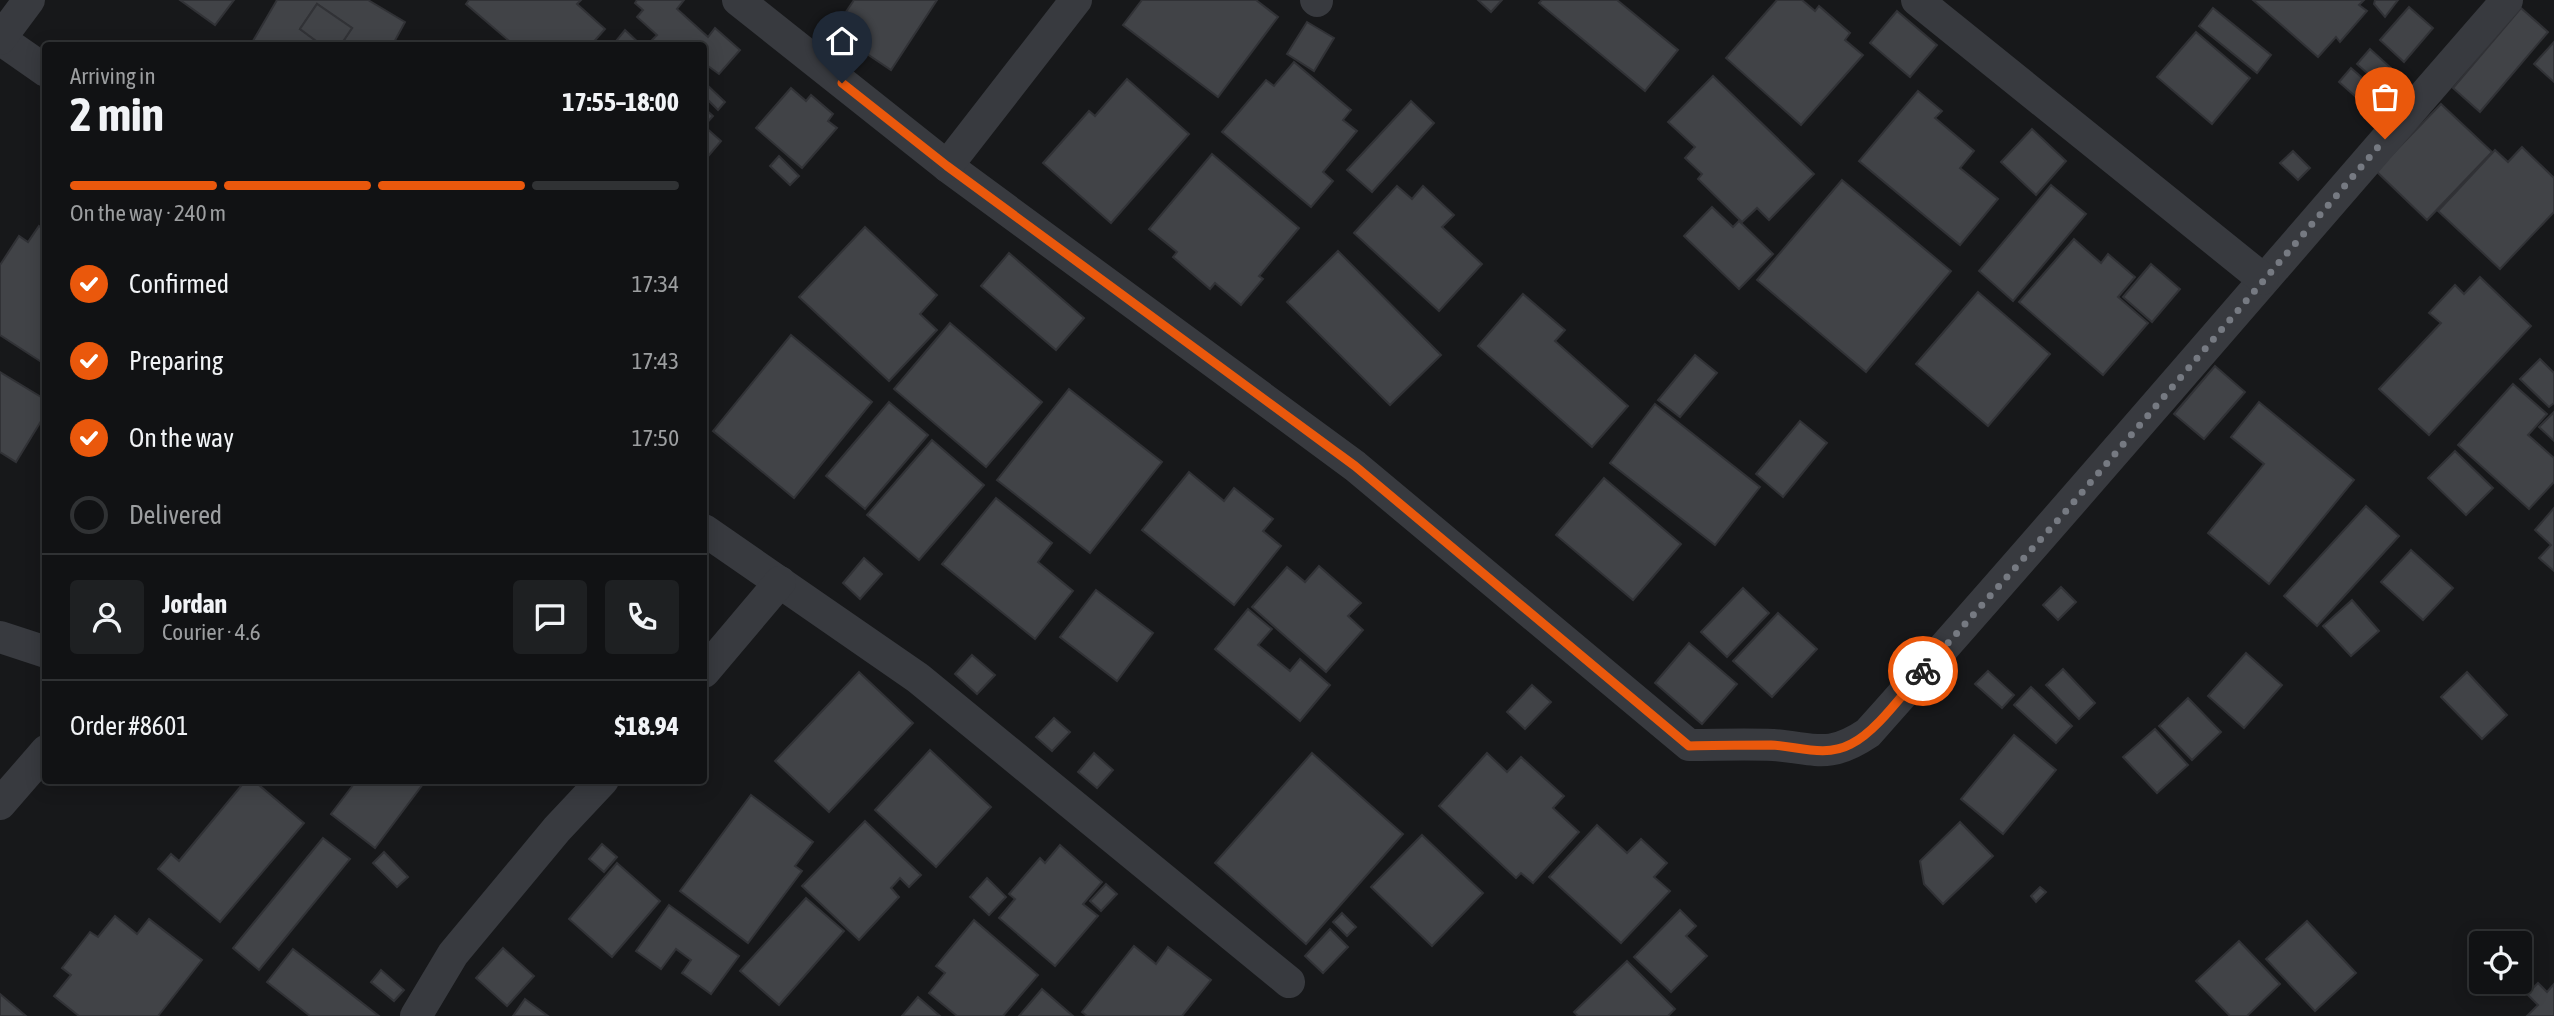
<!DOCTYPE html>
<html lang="en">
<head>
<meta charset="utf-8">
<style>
  body { margin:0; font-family:"Asap Condensed",sans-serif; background:#1e2022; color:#f1f3f6; height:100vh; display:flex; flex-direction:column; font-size:26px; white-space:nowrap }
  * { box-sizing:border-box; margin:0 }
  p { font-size:23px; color:#9c9ea0 }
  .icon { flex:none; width:38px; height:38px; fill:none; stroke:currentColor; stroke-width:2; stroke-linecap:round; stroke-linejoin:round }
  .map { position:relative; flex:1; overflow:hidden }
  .panel { position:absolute; left:42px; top:42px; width:665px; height:742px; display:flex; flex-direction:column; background:#111214; border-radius:7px; box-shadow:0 4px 18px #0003,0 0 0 2px #303234 }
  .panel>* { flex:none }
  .tools { position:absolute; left:2469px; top:931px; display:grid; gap:14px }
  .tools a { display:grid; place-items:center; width:63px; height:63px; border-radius:7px; background:#111214; box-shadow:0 4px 18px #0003,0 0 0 2px #303234; font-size:35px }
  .pin { position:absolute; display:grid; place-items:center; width:60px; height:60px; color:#fff; margin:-72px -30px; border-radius:50% 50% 50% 0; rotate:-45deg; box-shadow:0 0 7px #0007 }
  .pin .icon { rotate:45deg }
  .courier { position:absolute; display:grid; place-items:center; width:70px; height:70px; margin:-35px; border:5px solid #ea580c; border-radius:50%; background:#fff; color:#222; box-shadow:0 2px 9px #0007 }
  .summary em { font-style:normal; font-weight:700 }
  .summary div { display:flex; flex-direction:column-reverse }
  .summary { display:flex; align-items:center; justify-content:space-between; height:119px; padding:0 28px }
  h1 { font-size:46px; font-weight:700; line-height:52px }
  .bar { display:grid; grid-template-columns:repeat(4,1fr); gap:10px 7px; align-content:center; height:84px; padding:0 28px }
  .bar i { height:9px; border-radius:5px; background:#303234 }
  .bar .active { background:#ea580c }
  .bar p { grid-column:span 4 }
  .line { display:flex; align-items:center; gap:18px; padding:0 28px; border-top:2px solid #303234 }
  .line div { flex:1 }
  .round { display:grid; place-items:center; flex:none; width:74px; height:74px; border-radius:7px; background:#1e2022 }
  ol { padding:0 28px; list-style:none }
  li { display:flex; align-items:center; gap:21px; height:77px }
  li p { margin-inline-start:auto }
  li .icon { padding:7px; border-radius:50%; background:#ea580c; color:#fff; stroke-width:4 }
  li:last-child { color:#9c9ea0 }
  li i { width:38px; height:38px; border:4px solid #303234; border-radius:50% }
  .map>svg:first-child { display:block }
  .building { fill:#414347; stroke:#313236; stroke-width:2 }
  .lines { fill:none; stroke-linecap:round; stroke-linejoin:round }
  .street { stroke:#383a3f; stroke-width:32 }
  .done { stroke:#767a82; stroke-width:7; stroke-dasharray:0 12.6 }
  .route { stroke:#ea580c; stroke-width:9 }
</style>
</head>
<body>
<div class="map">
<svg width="2554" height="1016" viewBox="0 0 2554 1016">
  <rect width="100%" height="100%" fill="#17181a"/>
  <g class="building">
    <path d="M180,0H234L215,25Z"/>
    <path d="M277,0H368L405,22L392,46H340L352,28L317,4L300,29L323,46H250Z"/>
    <path d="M469,0H581L577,4L605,29L590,46H515L466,4Z"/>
    <path d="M637,0H684L677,9L708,37L715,28L740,50L719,74L704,63V46H657L652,40L657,35L637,17L643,10L635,3Z"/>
    <path d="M854,0H937L891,70L833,31Z"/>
    <path d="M1142,0H1256L1278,17L1218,97L1123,25Z"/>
    <path d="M1478,0H1502L1491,12Z"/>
    <path d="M1542,0H1617L1678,50L1645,91L1539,3Z"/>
    <path d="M1777,0H1802L1815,11L1819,6L1850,33L1845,40L1863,55L1801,125L1726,58Z"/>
    <path d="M2253,0H2364L2359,5L2367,11L2340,42L2336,37L2318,57Z"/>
    <path d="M2375,0H2398L2385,17L2374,4Z"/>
    <path d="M317,4L352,28L340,46H323L300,29Z"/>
    <path d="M2409,7L2433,28L2404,62L2380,40Z"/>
    <path d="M2213,8L2271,55L2257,73L2199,26Z"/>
    <path d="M2521,8L2548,32L2480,112L2453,88Z"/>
    <path d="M1897,11L1937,45L1910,77L1870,43Z"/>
    <path d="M1307,22L1334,38L1314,71L1287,54Z"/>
    <path d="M625,30L642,46H612Z"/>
    <path d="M2196,32L2250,78L2212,124L2157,77Z"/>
    <path d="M2554,42V82L2534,64Z"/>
    <path d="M2370,49L2391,68L2378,83L2357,64Z"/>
    <path d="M1294,62L1351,110L1343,120L1357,131L1323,172L1333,181L1311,207L1222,132L1266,80L1274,86Z"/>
    <path d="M2351,68L2376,90L2364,104L2339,82Z"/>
    <path d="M1713,76L1814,174L1769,220L1757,208L1742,222L1698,179L1702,174L1685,158L1695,147L1668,122Z"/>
    <path d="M1127,79L1189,134L1111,223L1043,163L1089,111L1095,116Z"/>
    <path d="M704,82L725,102L718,110L704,96Z"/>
    <path d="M791,88L806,101L811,95L833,114L828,121L837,128L802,168L756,128Z"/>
    <path d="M1918,91L1942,111L1935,118L1974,151L1960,168L1998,199L1960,245L1859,161Z"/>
    <path d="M1411,101L1434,123L1372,192L1347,170Z"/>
    <path d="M2441,104L2492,152L2427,220L2376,171Z"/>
    <path d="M704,108L713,116L704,126L721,141L704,161Z"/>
    <path d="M2032,129L2066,161L2036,195L2001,162Z"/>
    <path d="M2522,147L2554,178V212L2500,269L2438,211L2495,150L2508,162Z"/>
    <path d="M2293,151L2310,168L2298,180L2280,163Z"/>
    <path d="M1212,154L1299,228L1259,276L1263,279L1241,305L1215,283L1210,289L1173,257L1177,252L1149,229Z"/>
    <path d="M779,156L799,176L790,185L770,166Z"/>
    <path d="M1842,180L1951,271L1866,372L1757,280Z"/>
    <path d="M2051,185L2086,214L2013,301L1979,271Z"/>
    <path d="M1397,186L1412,199L1423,186L1454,215L1442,227L1482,264L1439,311L1354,233Z"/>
    <path d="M1712,207L1733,227L1739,221L1773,254L1739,289L1684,236Z"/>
    <path d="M39,226L46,231V365L0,335V265L19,236L28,242Z"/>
    <path d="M865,227L937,295L920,314L937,330L889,381L799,297Z"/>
    <path d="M2074,239L2101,263L2108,254L2135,277L2118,297L2148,323L2103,375L2019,302Z"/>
    <path d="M1338,251L1441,355L1390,405L1287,302Z"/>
    <path d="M1009,253L1084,318L1056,350L981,286Z"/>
    <path d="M2151,264L2180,289L2152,322L2123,297Z"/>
    <path d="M2480,277L2531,326L2429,435L2379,389L2441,323L2429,313L2455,285L2464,294Z"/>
    <path d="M1978,292L2050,354L1988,426L1916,364Z"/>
    <path d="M1523,294L1565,330L1555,341L1628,406L1592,447L1478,346Z"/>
    <path d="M950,323L1042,402L986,467L894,389Z"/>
    <path d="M791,335L872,402L794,498L713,431Z"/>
    <path d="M1695,355L1717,373L1680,417L1658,400Z"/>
    <path d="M2540,359L2554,373V403L2549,407L2520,379Z"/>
    <path d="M2215,366L2245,392L2204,439L2174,414Z"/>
    <path d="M0,372L46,400V413L16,462L0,452Z"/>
    <path d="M2513,384L2547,414L2528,435L2554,458V482L2529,509L2458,445Z"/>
    <path d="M1069,389L1162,462L1090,553L997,480Z"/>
    <path d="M889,402L928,435L865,509L826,476Z"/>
    <path d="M2259,402L2354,480L2269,584L2208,533L2264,464L2231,437Z"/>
    <path d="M1655,404L1760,487L1715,545L1610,463Z"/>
    <path d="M2554,412V441L2539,427Z"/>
    <path d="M1800,421L1827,443L1783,497L1756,474Z"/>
    <path d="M932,440L984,485L919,560L867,515Z"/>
    <path d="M2455,451L2493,488L2466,515L2428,478Z"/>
    <path d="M1189,472L1224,501L1234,488L1273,519L1263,531L1281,546L1234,605L1142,530Z"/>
    <path d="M1604,478L1681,544L1633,600L1556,535Z"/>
    <path d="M996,498L1052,543L1038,562L1073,591L1035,639L942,564Z"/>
    <path d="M2366,506L2399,536L2317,626L2284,596Z"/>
    <path d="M2554,508V571L2539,558L2551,545L2535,530Z"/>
    <path d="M2411,550L2453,588L2423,620L2381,582Z"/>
    <path d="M864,558L882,574L860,599L843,583Z"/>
    <path d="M1319,566L1361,603L1348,616L1363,630L1326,672L1252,607L1287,567L1305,582Z"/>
    <path d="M2061,587L2076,602L2058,620L2043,605Z"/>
    <path d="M1743,588L1769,613L1727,657L1701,632Z"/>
    <path d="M1096,590L1153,633L1117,681L1060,637Z"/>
    <path d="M2352,600L2379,631L2351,656L2323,626Z"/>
    <path d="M1248,609L1272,629L1258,645L1290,671L1300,659L1330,685L1300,721L1215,649Z"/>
    <path d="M1778,613L1817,649L1772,697L1733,661Z"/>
    <path d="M1689,643L1737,684L1702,724L1655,683Z"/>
    <path d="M2246,653L2282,685L2244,728L2208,696Z"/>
    <path d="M972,655L995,675L977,694L955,674Z"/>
    <path d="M2063,669L2095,703L2079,719L2046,685Z"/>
    <path d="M1988,671L2014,695L2002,708L1975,684Z"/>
    <path d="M859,672L913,723L829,812L775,761Z"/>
    <path d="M2467,672L2507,715L2482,739L2441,697Z"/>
    <path d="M1532,685L1551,702L1525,729L1507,712Z"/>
    <path d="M2031,687L2072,726L2056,743L2014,705Z"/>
    <path d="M2188,698L2221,732L2192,760L2159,726Z"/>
    <path d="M1054,718L1070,732L1052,751L1036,737Z"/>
    <path d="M2155,729L2188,765L2157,793L2123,757Z"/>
    <path d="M2014,735L2056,770L2003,834L1961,799Z"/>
    <path d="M930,750L991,807L936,867L875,810Z"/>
    <path d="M1094,753L1113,770L1097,788L1078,772Z"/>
    <path d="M1312,753L1403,834L1306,944L1215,863Z"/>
    <path d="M1487,753L1507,772L1521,757L1564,796L1553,808L1579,832L1533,883L1521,873L1516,878L1439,806Z"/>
    <path d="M246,780H253L304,823L220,922L158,869L171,854L179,861Z"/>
    <path d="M357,780H426L375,848L331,814Z"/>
    <path d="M751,795L813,842L795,866L802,871L748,943L680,891Z"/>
    <path d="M865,821L921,875L909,887L900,878L891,888L899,897L859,940L802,886Z"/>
    <path d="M1960,822L1993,856L1943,904L1924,884L1920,861Z"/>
    <path d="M1597,825L1627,853L1641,839L1667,863L1654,877L1670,891L1621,943L1549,877Z"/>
    <path d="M1422,835L1483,893L1432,946L1371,887Z"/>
    <path d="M323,838L350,859L259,970L233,948Z"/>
    <path d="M602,844L617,857L604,872L589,859Z"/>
    <path d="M1060,845L1102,882L1083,904L1098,916L1055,966L999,918L1015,899L1009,894L1040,858L1045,863Z"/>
    <path d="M384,852L408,877L397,887L373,863Z"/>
    <path d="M617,863L660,901L612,957L569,919Z"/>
    <path d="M987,878L1006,897L989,915L970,897Z"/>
    <path d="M1106,884L1117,894L1101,911L1090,901Z"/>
    <path d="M2040,887L2046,892L2036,902L2031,896Z"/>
    <path d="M806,898L844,931L779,1005L740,971Z"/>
    <path d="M669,905L739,956L711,994L682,973L691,960L676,949L661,969L636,951Z"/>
    <path d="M1680,910L1696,926L1686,936L1707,956L1671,992L1634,957Z"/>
    <path d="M1342,913L1356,927L1347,936L1333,922Z"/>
    <path d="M115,916L137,934L149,919L202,960L158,1016H79L54,996L71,975L62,968L90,932L98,937Z"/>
    <path d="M974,920L1038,975L1003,1016H957L929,993L945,973L936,966Z"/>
    <path d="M2307,921L2356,973L2315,1011L2266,959Z"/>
    <path d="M1330,929L1348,947L1323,973L1305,956Z"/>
    <path d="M2239,941L2280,984L2247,1016H2230L2196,981Z"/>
    <path d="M1134,946L1156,964L1168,947L1211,980L1182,1016H1087L1082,1012Z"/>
    <path d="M503,948L534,976L507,1006L476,978Z"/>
    <path d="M293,949L379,1016H310L267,982Z"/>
    <path d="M1627,961L1675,1009L1668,1016H1578L1574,1012Z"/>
    <path d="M381,970L404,990L394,1001L371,982Z"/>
    <path d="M2538,983L2547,992L2554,984V1016H2527L2538,1005L2527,994Z"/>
    <path d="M1042,989L1073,1016H1019Z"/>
    <path d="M0,994L26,1016H0Z"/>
    <path d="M918,997L940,1016H902Z"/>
    <path d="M525,999L548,1016H513Z"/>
  </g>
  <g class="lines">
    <g class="street">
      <path d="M738,0L947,166L1355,466L1689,745C1717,745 1745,744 1773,745C1815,748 1828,760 1868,733C2084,491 2294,244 2507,0"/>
      <path d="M1316,0L1317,1"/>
      <path d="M1917,0L2263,279"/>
      <path d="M0,39L46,71"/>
      <path d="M0,39L29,0"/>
      <path d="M947,166L1076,0"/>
      <path d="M704,530L918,678L1289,982"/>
      <path d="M0,637L46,652"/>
      <path d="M704,672L780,582"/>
      <path d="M0,804L46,751"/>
      <path d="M416,1016L453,954L557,829L603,780"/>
    </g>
  </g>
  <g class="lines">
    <path class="done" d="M1923,671L2066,511L2385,139"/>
    <path class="route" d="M842,83L947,166L1355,466L1689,746C1716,745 1743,745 1771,745C1797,746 1825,758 1851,744C1877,731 1903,693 1923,671"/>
  </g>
</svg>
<div class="tools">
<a><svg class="icon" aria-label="locate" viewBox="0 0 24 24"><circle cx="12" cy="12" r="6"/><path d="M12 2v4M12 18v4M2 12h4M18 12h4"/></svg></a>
</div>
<div class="pin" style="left:2385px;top:139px;background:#ea580c"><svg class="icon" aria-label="bag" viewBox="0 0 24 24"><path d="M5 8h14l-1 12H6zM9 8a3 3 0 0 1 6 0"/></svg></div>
<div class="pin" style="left:842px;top:83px;background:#1f2937"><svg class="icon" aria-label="home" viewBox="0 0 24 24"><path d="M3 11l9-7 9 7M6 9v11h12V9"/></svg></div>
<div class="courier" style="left:1923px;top:671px"><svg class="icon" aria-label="bike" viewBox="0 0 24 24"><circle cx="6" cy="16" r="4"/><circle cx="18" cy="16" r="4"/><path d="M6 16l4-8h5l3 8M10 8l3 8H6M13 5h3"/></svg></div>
<section class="panel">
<div class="summary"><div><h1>2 min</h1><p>Arriving in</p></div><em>17:55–18:00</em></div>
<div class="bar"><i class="active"></i><i class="active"></i><i class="active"></i><i></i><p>On the way · 240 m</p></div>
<ol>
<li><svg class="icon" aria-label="check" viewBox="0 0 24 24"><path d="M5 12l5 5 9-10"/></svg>Confirmed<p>17:34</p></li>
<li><svg class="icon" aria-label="check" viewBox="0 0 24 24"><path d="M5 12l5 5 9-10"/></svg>Preparing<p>17:43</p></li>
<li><svg class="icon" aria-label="check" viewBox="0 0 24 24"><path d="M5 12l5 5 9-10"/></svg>On the way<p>17:50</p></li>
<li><i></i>Delivered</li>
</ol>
<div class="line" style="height:126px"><a class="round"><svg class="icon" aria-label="person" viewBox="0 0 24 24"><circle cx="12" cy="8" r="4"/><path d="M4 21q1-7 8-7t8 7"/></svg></a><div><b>Jordan</b><p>Courier · 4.6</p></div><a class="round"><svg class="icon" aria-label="chat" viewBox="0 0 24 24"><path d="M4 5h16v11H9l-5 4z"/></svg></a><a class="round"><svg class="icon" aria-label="phone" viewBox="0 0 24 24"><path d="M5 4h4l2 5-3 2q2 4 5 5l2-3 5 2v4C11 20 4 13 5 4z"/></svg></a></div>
<div class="line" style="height:91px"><div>Order #8601</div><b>$18.94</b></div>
</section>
</div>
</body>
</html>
